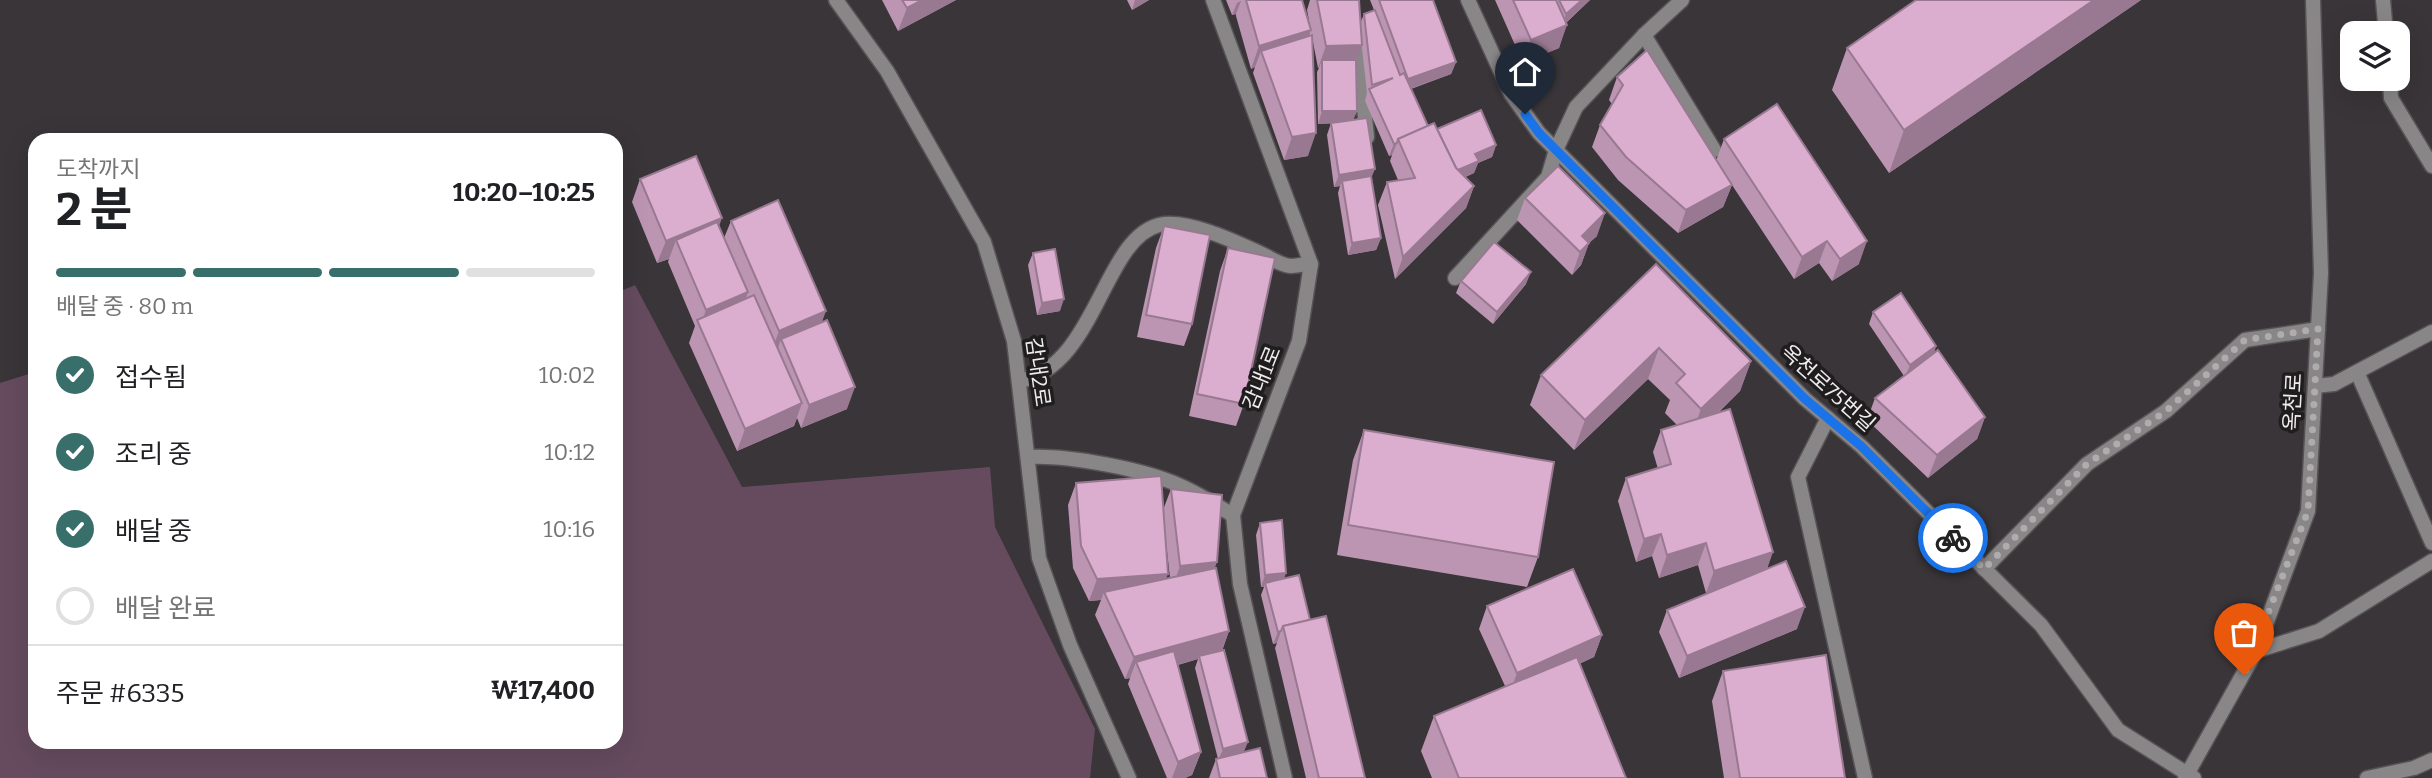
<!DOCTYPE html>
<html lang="ko">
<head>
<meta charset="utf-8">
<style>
  body { margin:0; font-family:Bitter,"Noto Sans KR",serif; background:#f6f6f6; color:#202124; height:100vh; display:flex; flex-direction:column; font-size:26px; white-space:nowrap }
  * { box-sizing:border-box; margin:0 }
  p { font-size:23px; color:#757577 }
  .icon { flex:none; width:38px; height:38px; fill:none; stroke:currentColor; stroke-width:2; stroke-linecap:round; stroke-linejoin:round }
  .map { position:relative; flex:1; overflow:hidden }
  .side { position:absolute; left:28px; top:133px; width:595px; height:616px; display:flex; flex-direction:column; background:#fff; border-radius:21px; box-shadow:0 7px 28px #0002 }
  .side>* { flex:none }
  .fabs { position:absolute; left:2340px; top:21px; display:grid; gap:14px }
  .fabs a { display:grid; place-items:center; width:70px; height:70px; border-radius:14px; background:#fff; box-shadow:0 7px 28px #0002; font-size:35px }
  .pin { position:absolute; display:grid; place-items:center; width:60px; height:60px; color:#fff; margin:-72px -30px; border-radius:50% 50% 50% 0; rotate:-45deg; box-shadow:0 0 7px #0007 }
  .pin .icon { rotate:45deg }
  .courier { position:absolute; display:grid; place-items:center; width:70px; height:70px; margin:-35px; border:5px solid #1a73e8; border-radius:50%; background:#fff; color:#222; box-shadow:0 2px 9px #0007 }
  .head em { font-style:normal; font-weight:700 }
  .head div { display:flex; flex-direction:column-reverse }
  .head { display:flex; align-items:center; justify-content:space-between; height:119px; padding:0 28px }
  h1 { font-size:46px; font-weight:700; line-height:52px }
  .bar { display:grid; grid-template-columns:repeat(4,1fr); gap:10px 7px; align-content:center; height:84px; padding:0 28px }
  .bar i { height:9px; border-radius:5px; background:#e0e0e0 }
  .bar .selected { background:#396f6b }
  .bar p { grid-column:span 4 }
  .line { display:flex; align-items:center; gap:18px; padding:0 28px; border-top:2px solid #e0e0e0 }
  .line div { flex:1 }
  ol { padding:0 28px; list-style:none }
  li { display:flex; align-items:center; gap:21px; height:77px }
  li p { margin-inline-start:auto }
  li .icon { padding:7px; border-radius:50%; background:#396f6b; color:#fff; stroke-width:4 }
  li:last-child { color:#757577 }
  li i { width:38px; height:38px; border:4px solid #e0e0e0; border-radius:50% }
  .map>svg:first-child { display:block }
  .green { fill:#664b5f }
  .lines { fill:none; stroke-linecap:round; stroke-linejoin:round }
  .service-casing { stroke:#565255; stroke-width:17 }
  .minor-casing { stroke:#565255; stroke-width:17 }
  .tertiary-casing { stroke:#565255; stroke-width:17 }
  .service { stroke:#888687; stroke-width:14 }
  .minor { stroke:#888687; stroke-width:14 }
  .tertiary { stroke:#888687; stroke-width:14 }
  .wall { fill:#bc95b2; fill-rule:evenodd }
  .shaded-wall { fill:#997991 }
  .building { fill:#dbadcf; stroke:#997991; stroke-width:2 }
  .done { stroke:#afacae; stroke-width:7; stroke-dasharray:0 12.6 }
  .route { stroke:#1a73e8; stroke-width:9 }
  .labels { text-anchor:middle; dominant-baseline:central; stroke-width:7; stroke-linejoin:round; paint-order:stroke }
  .street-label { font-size:21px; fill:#efecee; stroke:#1f1d1e }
</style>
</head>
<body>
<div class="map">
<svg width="2432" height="778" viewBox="0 0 2432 778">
  <rect width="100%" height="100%" fill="#393538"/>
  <path class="green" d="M635,285L742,487L990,467L995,527L1095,729L1090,778H0V383L35,372V742H616V293Z"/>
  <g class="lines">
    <defs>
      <g id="service">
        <path d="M1347,0L1356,29L1367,137"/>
        <path d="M2383,0L2386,33"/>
        <path d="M1644,35L1714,150"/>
        <path d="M2390,79L2391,98L2432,166"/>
        <path d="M1455,278L1548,177L1556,150L1576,107L1644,35L1682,0"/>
        <path d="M2357,372L2432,543"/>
        <path d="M1019,381C1096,367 1103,239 1159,225C1186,218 1236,242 1260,253C1269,257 1280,265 1290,266C1296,266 1304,264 1311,264"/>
        <path d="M2315,386L2334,384L2432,332"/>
        <path d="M1828,418L1798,477L1865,778"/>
        <path d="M1028,457C1068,455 1144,469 1181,486C1199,494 1216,505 1233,515"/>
        <path d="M1984,569L2087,464L2166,411L2245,340L2318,329"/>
        <path d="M2256,651L2319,631L2432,561"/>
      </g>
      <g id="minor">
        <path d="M836,0L887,71L984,242L1014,341L1039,558L1070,645L1129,778"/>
        <path d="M1213,0L1311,264L1299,341L1233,515L1240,584L1285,778"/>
        <path d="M1468,0L1511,94L1539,133L1805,399L1861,446L2041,625L2118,730L2194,778"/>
        <path d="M2367,778L2414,768L2432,760"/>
      </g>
      <path id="tertiary" d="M2185,778L2256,651L2308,511L2321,273L2313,0"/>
    </defs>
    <use href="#service" class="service-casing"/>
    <use href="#minor" class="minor-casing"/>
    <use href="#tertiary" class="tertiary-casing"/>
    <use href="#service" class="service"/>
    <use href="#minor" class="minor"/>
    <use href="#tertiary" class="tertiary"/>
  </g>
  <g class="wall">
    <path d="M882,0H956L898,31Z"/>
    <path d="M1127,0H1149L1132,10Z"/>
    <path d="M1226,0H1302L1310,26L1307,10L1310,0H1359L1360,24L1364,14L1374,10L1370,0H1433L1456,62L1451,74L1411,89L1428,126L1437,129L1496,145L1492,157L1478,163L1474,173L1465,177L1474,186L1466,208L1395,279L1378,205L1387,182L1398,180L1390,161L1392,155L1389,156L1365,101L1367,93L1361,39L1356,60L1357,111L1353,120L1371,179L1381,238L1376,250L1348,255L1338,193L1340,186L1334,187L1327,135L1331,123L1318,124L1317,72L1319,68H1318L1313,42L1308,156L1284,160L1253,73L1255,67L1251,69L1236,16V14L1232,15Z"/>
    <path d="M1495,0H1590L1566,23L1559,48L1523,63Z"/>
    <path d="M2141,0L1889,173L1832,90L1847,48Z"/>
    <path d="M1617,77L1716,161L1724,139L1859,264L1832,281L1819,263L1794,279L1732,185L1723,207L1678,233L1618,180L1592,147L1600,125L1612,104L1609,100Z"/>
    <path d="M640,179L719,226L724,238L731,221L822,322L847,409L801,428L797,418L794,426L737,451L689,343L695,326L668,262L669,259L657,263L632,202Z"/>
    <path d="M1525,198L1597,236L1589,243L1581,265L1572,275L1517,220Z"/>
    <path d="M1164,226L1192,324L1184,346L1137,337L1156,248Z"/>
    <path d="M1228,248L1244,404L1236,426L1189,416L1220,271Z"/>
    <path d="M1033,253L1060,311L1037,315L1028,265Z"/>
    <path d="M1656,264L1751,361L1740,391L1719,412L1768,568L1797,629L1679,678L1659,632L1667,610L1712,591L1706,593L1698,565L1659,578L1652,556L1636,562L1618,501L1626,478L1658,469L1653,452L1661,430L1677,425L1665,413L1670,400L1648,379L1574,450L1530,405L1541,375Z"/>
    <path d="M1461,281L1526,284L1493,324L1456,293Z"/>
    <path d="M1873,312L1936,346L1934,353L1985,417L1977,439L1928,478L1867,420L1875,398L1904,376L1869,324Z"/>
    <path d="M1364,430L1538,557L1527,587L1337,555L1353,460Z"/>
    <path d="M1076,483L1163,510L1171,489L1215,568L1229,631L1222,651L1244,753L1267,778H1209L1216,759H1218L1195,668L1198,659L1178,665L1201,752L1192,775L1185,778H1167L1128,684L1130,678L1125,679L1095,615L1101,600L1089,601L1073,568L1068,505ZM1164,524L1170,578L1166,579Z"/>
    <path d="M1260,523L1284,579L1310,620L1365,778H1306L1275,648L1277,643L1273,644L1261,595L1264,587H1261L1256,535Z"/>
    <path d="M1487,606L1602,635L1594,657L1579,664L1626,778H1432L1421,751L1434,716L1505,686L1479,629Z"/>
    <path d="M1723,671L1845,778H1724L1712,701Z"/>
  </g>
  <g class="shaded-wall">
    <path d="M922,0H956L898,31L907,8Z"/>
    <path d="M1135,0H1149L1132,10Z"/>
    <path d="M1582,0H1590L1562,26L1566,14Z"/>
    <path d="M2094,0H2141L1889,173L1904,130Z"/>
    <path d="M1241,1L1236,14L1232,15L1237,3Z"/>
    <path d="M1567,25L1559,48L1523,63L1531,40Z"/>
    <path d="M1311,30L1303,53L1261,51L1255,67L1251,69L1259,46Z"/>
    <path d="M1362,45L1353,68L1322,60L1319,68H1318L1326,46Z"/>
    <path d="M1456,62L1451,74L1404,91L1408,79Z"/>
    <path d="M1322,111H1357L1352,123L1318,124Z"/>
    <path d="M1316,133L1308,156L1284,160L1292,137Z"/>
    <path d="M1397,143L1392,155L1389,156L1394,144Z"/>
    <path d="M1496,145L1492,157L1478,163L1474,173L1447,186L1451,174L1475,154Z"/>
    <path d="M1375,169L1370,181H1342L1340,186L1334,187L1339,175Z"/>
    <path d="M1732,185L1723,207L1678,233L1686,210Z"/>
    <path d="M1474,186L1466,208L1395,279L1403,257Z"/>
    <path d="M1605,213L1597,236L1589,243L1581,265L1572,275L1580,252L1582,236Z"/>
    <path d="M722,218L714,240H676L669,259L657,263L666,241Z"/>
    <path d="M1381,238L1376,250L1348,255L1352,243Z"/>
    <path d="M1827,241L1819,263L1794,279L1802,257Z"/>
    <path d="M1867,241L1859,264L1832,281L1840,259Z"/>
    <path d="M1531,272L1526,284L1493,324L1497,312Z"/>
    <path d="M748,292L740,315L700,327L706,310Z"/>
    <path d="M1064,299L1060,311L1037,315L1042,303Z"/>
    <path d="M826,311L818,333L781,339L777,351L771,353L779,331Z"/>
    <path d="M1936,346L1932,358L1905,377L1910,365Z"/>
    <path d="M1659,348L1648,379L1574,450L1585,420Z"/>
    <path d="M1751,361L1740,391L1690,439L1701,409Z"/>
    <path d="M855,387L847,409L801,428L809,405Z"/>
    <path d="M802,403L794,426L737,451L745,429Z"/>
    <path d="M1985,417L1977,439L1928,478L1937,455Z"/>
    <path d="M1661,534L1652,556L1636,562L1644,539Z"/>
    <path d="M1706,543L1698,565L1659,578L1667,555Z"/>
    <path d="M1773,552L1765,575L1706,593L1714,571Z"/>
    <path d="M1217,562L1209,584L1172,588L1180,566Z"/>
    <path d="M1286,573L1282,585L1265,583L1264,587H1261L1265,575Z"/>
    <path d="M1168,574L1159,596L1104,592L1101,600L1089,601L1097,579Z"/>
    <path d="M1805,607L1797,629L1679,678L1687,656Z"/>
    <path d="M1229,631L1221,653L1199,656L1198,659L1141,675L1136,662L1130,678L1125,679L1134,657Z"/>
    <path d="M1281,631L1277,643L1273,644L1278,632Z"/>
    <path d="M1602,635L1594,657L1509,695L1517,673Z"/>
    <path d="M1248,742L1243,754L1218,761L1223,749Z"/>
    <path d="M1201,752L1192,775L1185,778H1172L1178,762Z"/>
  </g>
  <g class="building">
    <path d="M902,0H922L907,8Z"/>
    <path d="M1246,0H1302L1311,30L1259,46Z"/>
    <path d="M1317,0H1359L1362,45L1326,46Z"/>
    <path d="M1379,0H1433L1456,62L1408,79Z"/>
    <path d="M1513,0H1556L1567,25L1531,40Z"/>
    <path d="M1559,0H1582L1566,14Z"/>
    <path d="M1916,0H2094L1904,130L1847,48Z"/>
    <path d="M1375,10L1400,75L1404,73L1428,126L1398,139L1397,143L1394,144L1369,89L1393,78L1372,85L1364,14Z"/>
    <path d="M1312,35L1316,133L1292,137L1261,51Z"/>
    <path d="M1647,50L1732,185L1686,210L1626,157L1600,125L1623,85L1617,77Z"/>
    <path d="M1322,60H1356L1357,111H1322Z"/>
    <path d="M1777,104L1867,241L1840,259L1827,241L1802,257L1724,139Z"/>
    <path d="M1481,110L1496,145L1475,154L1479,161L1458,170L1456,168L1437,129Z"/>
    <path d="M1367,118L1375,169L1339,175L1331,123Z"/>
    <path d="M1434,123L1456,168L1474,186L1403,257L1387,182L1415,178L1398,139Z"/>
    <path d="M696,156L722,218L666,241L640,179Z"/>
    <path d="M1558,166L1605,213L1582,236L1589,243L1580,252L1525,198Z"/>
    <path d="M1371,176L1381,238L1352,243L1342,181Z"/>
    <path d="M778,200L826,311L779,331L731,221Z"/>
    <path d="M717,222L748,292L706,310L676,240Z"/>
    <path d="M1164,226L1210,235L1192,324L1146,315Z"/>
    <path d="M1494,242L1531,272L1497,312L1461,281Z"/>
    <path d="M1228,248L1275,258L1244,404L1197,394Z"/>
    <path d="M1055,249L1064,299L1042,303L1033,253Z"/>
    <path d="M1656,264L1751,361L1701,409L1676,383L1685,374L1659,348L1585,420L1541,375Z"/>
    <path d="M1901,293L1936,346L1910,365L1873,312Z"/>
    <path d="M754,295L802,403L745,429L697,320Z"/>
    <path d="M827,320L855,387L809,405L781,339Z"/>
    <path d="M1938,350L1985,417L1937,455L1875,398Z"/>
    <path d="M1730,409L1773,552L1714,571L1706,543L1667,555L1661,534L1644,539L1626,478L1671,464L1661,430Z"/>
    <path d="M1364,430L1554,462L1538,557L1348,525Z"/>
    <path d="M1161,476L1168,574L1097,579L1081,546L1076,483Z"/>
    <path d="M1171,489L1222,495L1217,562L1180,566Z"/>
    <path d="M1282,520L1286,573L1265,575L1260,523Z"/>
    <path d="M1786,561L1805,607L1687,656L1667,610Z"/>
    <path d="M1216,568L1229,631L1134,657L1104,592Z"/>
    <path d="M1573,569L1602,635L1517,673L1487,606Z"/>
    <path d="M1299,575L1310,620L1283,626L1281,631L1278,632L1265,583Z"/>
    <path d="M1326,616L1365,778H1319L1283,626Z"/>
    <path d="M1224,650L1248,742L1223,749L1199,656Z"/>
    <path d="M1174,651L1201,752L1178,762L1136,662Z"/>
    <path d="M1826,655L1845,778H1740L1723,671Z"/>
    <path d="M1577,657L1626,778H1459L1434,716Z"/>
    <path d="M1260,748L1267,778H1220L1216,759Z"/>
  </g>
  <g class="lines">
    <path class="done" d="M1953,538L1984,569L2087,464L2166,411L2245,340L2318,329L2308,511L2244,675"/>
    <path class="route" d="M1525,114L1539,133L1805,399L1861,446L1953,538"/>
  </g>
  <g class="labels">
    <g class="street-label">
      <text transform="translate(1038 372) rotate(82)">감내2로</text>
      <text transform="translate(1262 378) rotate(-68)">감내1로</text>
      <text transform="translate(1828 388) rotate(42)">옥천로75번길</text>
      <text transform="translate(2293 402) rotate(-87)">옥천로</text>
    </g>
  </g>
</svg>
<div class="fabs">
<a><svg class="icon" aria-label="layers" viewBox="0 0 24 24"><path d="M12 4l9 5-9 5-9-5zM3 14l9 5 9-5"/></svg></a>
</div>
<div class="pin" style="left:2244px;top:675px;background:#ea580c"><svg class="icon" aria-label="bag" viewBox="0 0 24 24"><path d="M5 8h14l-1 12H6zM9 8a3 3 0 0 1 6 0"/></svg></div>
<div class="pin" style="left:1525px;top:114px;background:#1f2937"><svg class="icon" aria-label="home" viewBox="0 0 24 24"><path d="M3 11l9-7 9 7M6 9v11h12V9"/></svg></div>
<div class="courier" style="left:1953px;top:538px"><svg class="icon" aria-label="bike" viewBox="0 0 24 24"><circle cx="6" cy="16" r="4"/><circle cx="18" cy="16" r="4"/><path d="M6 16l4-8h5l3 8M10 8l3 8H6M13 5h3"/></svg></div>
<section class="side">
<div class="head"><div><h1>2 분</h1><p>도착까지</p></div><em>10:20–10:25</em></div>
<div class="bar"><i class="selected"></i><i class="selected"></i><i class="selected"></i><i></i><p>배달 중 · 80 m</p></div>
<ol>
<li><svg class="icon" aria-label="check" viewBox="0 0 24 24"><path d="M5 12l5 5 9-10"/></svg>접수됨<p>10:02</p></li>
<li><svg class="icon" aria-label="check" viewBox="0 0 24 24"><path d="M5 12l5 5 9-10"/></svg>조리 중<p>10:12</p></li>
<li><svg class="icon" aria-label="check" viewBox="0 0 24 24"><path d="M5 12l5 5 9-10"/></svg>배달 중<p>10:16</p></li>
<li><i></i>배달 완료</li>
</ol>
<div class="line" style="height:91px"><div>주문 #6335</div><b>₩17,400</b></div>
</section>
</div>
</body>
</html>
